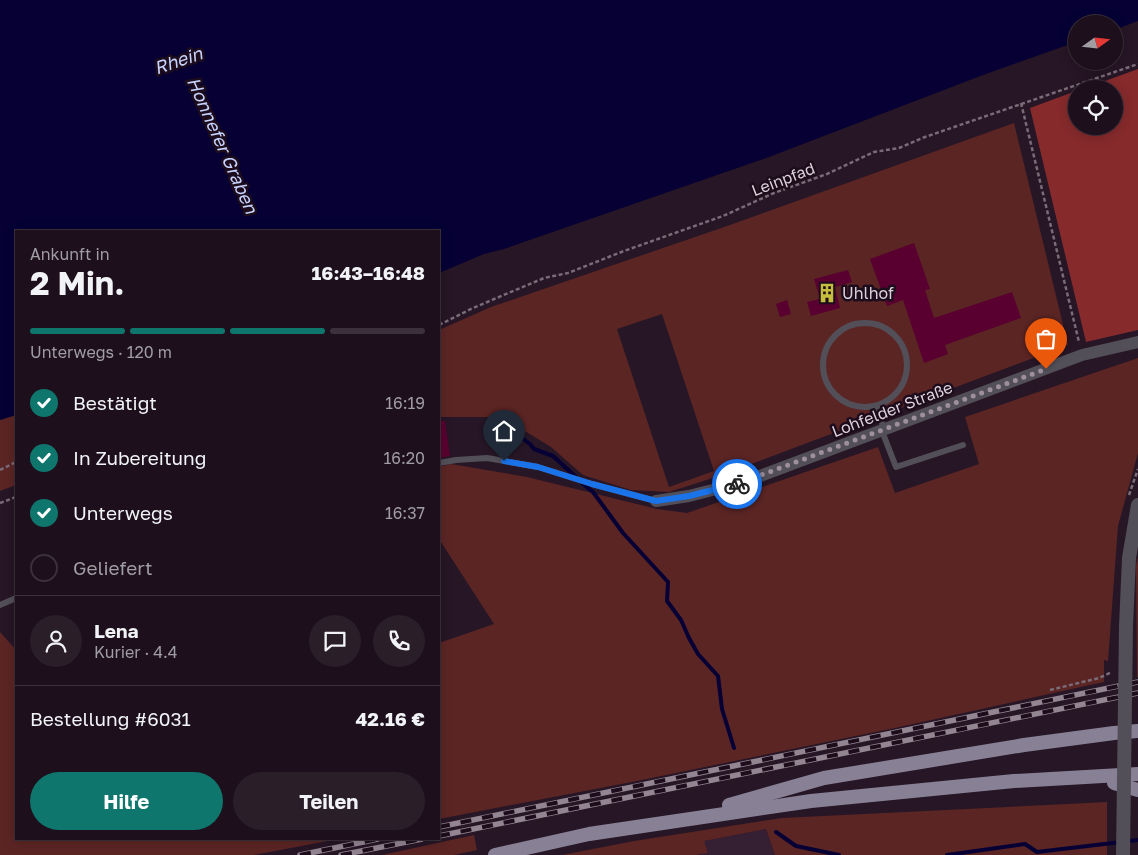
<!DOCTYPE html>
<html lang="de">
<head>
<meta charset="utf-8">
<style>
  body { margin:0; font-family:"Golos Text",sans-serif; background:#2a1e29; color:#f1f3f6; height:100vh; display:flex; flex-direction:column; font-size:19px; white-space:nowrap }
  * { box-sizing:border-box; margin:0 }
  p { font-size:16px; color:#a09da3 }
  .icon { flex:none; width:28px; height:28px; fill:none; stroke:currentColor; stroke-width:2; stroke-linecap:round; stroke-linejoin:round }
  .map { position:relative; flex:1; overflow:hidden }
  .sheet { position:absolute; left:15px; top:230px; width:425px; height:610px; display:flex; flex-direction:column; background:#1d101c; border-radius:0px; box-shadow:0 2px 12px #0003,0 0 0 1px #3b303b }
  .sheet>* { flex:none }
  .needle { width:32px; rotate:75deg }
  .buttons { position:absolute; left:1068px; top:15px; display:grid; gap:10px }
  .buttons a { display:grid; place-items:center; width:55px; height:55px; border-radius:50%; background:#1d101c; box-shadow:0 2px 12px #0003,0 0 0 1px #3b303b; font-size:25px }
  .pin { position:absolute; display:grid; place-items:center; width:42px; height:42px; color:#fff; margin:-51px -21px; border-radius:50% 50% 50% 0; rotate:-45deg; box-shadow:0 0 5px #0007 }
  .pin .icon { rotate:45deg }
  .courier { position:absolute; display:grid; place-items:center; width:50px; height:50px; margin:-25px; border:4px solid #1a73e8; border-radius:50%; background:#fff; color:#222; box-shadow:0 1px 6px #0007 }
  .summary em { font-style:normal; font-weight:700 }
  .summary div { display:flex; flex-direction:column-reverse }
  .summary { display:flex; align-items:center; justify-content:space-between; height:85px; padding:0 15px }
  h1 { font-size:32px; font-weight:700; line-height:38px }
  .bar { display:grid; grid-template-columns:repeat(4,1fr); gap:8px 5px; align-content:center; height:60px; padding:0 15px }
  .bar i { height:6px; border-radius:4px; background:#3b303b }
  .bar .current { background:#0f766e }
  .bar p { grid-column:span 4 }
  .line { display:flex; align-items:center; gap:12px; padding:0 15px; border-top:1px solid #3b303b }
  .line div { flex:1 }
  .round { display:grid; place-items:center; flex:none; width:52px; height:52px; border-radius:26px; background:#2a1e29 }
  ol { padding:0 15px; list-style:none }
  li { display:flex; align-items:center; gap:15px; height:55px }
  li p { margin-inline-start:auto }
  li .icon { padding:5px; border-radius:50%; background:#0f766e; color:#fff; stroke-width:4 }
  li:last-child { color:#a09da3 }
  li i { width:28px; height:28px; border:2px solid #3b303b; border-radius:50% }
  .primary-button { display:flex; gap:10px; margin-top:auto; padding:10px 15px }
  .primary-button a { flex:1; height:58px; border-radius:30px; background:#0f766e; color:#fff; font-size:20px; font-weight:700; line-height:58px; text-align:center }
  .primary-button a+a { background:#2a1e29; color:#f1f3f6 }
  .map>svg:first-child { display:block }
  .built { fill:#341f33 }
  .green { fill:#5b2524; fill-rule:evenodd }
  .forest { fill:#862a2c }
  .water { fill:#060035 }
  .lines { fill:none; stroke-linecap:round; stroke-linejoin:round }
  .stream { stroke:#060035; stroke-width:4 }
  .building { fill:#590031 }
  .path { stroke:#7a6b79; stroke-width:2.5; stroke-dasharray:4 2.5; stroke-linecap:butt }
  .service { stroke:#524f59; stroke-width:6 }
  .minor { stroke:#524f59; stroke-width:12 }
  .tertiary { stroke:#524f59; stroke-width:14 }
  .primary { stroke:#888196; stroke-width:14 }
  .rail-casing { stroke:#938592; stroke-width:5.5 }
  .rail { stroke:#1d0d1c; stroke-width:4; stroke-dasharray:11; stroke-linecap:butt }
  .tertiary-bridge { stroke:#524f59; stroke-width:14 }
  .done { stroke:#9d909c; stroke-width:5; stroke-dasharray:0 9 }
  .route { stroke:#1a73e8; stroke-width:6 }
  .labels { text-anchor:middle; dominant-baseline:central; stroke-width:5; stroke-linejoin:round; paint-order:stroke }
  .street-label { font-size:16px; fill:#ddd1dc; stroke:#1d0d1c }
  .poi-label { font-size:16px; fill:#ddd1dc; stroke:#1d0d1c; text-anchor:start }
  .water-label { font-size:18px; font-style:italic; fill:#c7d3ff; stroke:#1d0d1c }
</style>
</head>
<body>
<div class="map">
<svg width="1138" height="855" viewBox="0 0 1138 855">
  <rect width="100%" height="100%" fill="#271626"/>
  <path class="built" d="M766,829L775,855H696L708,853L703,841Z"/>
  <g class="green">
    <path d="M1014,123L1068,345L722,475L669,492L631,490L583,475L551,447L502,417H439V330L491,307L730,225ZM662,314L714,471L669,487L617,329Z"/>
    <path d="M1138,358V453L1118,526L1108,661L1104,660V682L895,728L637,781L439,819V643L494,624L439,539V467L451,464L527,477L657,509L687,513L878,447L895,493L979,464L965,417Z"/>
    <path d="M16,415V485L0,491V420Z"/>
    <path d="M1138,557V677H1137L1136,565Z"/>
    <path d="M0,632L16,650V839H338L254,855H0Z"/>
    <path d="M1107,802V855H775L766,829L704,841L708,853L696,855H562L634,841L782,818Z"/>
    <path d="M474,835L477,850L454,855H382Z"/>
  </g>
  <path class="forest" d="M1138,69V330L1086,342L1030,108L1076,91V126H1114V89H1083Z"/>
  <path class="water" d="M0,0H1138V21L1114,30V24H1076V42L983,75L769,157L504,249L484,254L439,273V231H16V415L0,420Z"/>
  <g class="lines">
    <g class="stream">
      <path d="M503,424L530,444L534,449L553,456L577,478"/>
      <path d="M582,483L593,492L623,533L668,582L667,601L681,620L689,638L698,654L718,676L722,709L734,748"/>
      <path d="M776,832L796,846L839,855"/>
      <path d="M947,855L1025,844L1037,852L1138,840"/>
    </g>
  </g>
  <g class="building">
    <path d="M914,243L930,289L925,290L934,318L1012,292L1021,318L945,345L948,354L924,363L903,300L887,306L870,259Z"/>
    <path d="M848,270L852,282L835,287L840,308L811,316L807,302L820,299L814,279Z"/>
    <path d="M787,300L791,314L780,317L776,304Z"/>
    <path d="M439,421H445L450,456L439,458Z"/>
  </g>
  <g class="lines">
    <g class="path">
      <path d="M1021,103L1079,342"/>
      <path d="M439,325L473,308L544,278L568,273L624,251L723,216L774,193L827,174L874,152L899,148L925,137L1138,64"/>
      <path d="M0,470L16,462"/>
      <path d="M1129,495L1138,469"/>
      <path d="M0,503L16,497"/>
      <path d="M1050,690L1099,678L1112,672"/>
    </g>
    <g class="service">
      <circle cx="865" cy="365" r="42"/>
      <path d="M877,406L884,430"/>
      <path d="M882,431L896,467L963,445"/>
      <path d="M439,463L456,460L487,458L538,467L592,484L656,501"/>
      <path d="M0,605L16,598"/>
    </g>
    <path class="minor" d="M656,501L689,496L744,482L1082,355L1138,342"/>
    <path class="tertiary" d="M1126,626L1129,558L1138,505"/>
    <g class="primary">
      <path d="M1114,783L1138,790"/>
      <path d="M729,805L824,778L1024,745L1114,733L1138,731"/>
      <path d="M495,855L589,834L811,801L1014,781L1138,774"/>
    </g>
    <defs>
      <g id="rail">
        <path d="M439,827L1138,682"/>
        <path d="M439,836L1138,693"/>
        <path d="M300,855L378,839"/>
        <path d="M341,855L422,839"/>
      </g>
    </defs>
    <use href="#rail" class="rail-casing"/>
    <use href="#rail" class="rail"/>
    <path class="tertiary-bridge" d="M1123,855L1126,626"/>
  </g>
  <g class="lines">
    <path class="done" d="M737,484L1046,369"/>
    <path class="route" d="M504,461L538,467L592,484L656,501L689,496L737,484"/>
  </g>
  <defs>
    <symbol id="building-bare" viewBox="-9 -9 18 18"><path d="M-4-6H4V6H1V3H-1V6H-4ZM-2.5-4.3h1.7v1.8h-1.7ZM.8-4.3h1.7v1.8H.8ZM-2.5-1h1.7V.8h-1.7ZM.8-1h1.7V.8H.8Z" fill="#c4bd3e" stroke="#1d0d1c" stroke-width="2.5" paint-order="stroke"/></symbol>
  </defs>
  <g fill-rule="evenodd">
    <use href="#building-bare" x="813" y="279" width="28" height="28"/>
  </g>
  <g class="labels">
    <g class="street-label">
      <text transform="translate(783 179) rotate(-21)">Leinpfad</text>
      <text transform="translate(892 409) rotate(-21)">Lohfelder Straße</text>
    </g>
    <g class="poi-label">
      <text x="842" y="293">Uhlhof</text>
    </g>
    <g class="water-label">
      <text transform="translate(178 60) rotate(-19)">Rhein</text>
      <text transform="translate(223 145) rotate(66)">Honnefer Graben</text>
    </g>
  </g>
</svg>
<div class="buttons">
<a><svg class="needle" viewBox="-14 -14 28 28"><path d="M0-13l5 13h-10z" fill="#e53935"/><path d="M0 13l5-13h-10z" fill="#a09da3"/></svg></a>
<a><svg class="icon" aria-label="locate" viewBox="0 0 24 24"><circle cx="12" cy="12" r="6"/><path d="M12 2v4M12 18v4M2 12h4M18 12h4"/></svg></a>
</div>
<div class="pin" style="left:1046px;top:369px;background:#ea580c"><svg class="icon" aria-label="bag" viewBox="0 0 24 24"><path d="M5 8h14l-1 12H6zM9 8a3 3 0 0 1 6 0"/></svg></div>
<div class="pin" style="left:504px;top:461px;background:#1f2937"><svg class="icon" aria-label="home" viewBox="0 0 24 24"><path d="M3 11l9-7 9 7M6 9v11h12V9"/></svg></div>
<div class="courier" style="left:737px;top:484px"><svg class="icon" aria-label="bike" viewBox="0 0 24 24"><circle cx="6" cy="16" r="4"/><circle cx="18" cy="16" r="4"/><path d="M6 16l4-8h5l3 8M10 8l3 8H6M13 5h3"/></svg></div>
<section class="sheet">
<div class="summary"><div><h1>2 Min.</h1><p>Ankunft in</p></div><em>16:43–16:48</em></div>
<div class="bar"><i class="current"></i><i class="current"></i><i class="current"></i><i></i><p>Unterwegs · 120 m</p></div>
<ol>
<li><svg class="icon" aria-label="check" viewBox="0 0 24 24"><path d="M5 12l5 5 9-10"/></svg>Bestätigt<p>16:19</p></li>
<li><svg class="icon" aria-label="check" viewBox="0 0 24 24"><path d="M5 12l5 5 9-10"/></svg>In Zubereitung<p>16:20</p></li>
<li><svg class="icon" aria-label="check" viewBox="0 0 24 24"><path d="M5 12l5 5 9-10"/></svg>Unterwegs<p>16:37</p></li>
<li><i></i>Geliefert</li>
</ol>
<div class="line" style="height:90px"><a class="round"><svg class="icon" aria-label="person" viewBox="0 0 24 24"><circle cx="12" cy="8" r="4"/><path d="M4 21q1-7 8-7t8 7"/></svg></a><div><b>Lena</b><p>Kurier · 4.4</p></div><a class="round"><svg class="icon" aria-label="chat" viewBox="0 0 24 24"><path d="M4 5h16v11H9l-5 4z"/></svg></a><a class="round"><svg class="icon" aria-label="phone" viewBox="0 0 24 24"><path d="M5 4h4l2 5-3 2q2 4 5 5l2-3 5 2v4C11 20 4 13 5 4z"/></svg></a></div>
<div class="line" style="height:65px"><div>Bestellung #6031</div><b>42.16 €</b></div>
<div class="primary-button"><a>Hilfe</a><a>Teilen</a></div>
</section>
</div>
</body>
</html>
